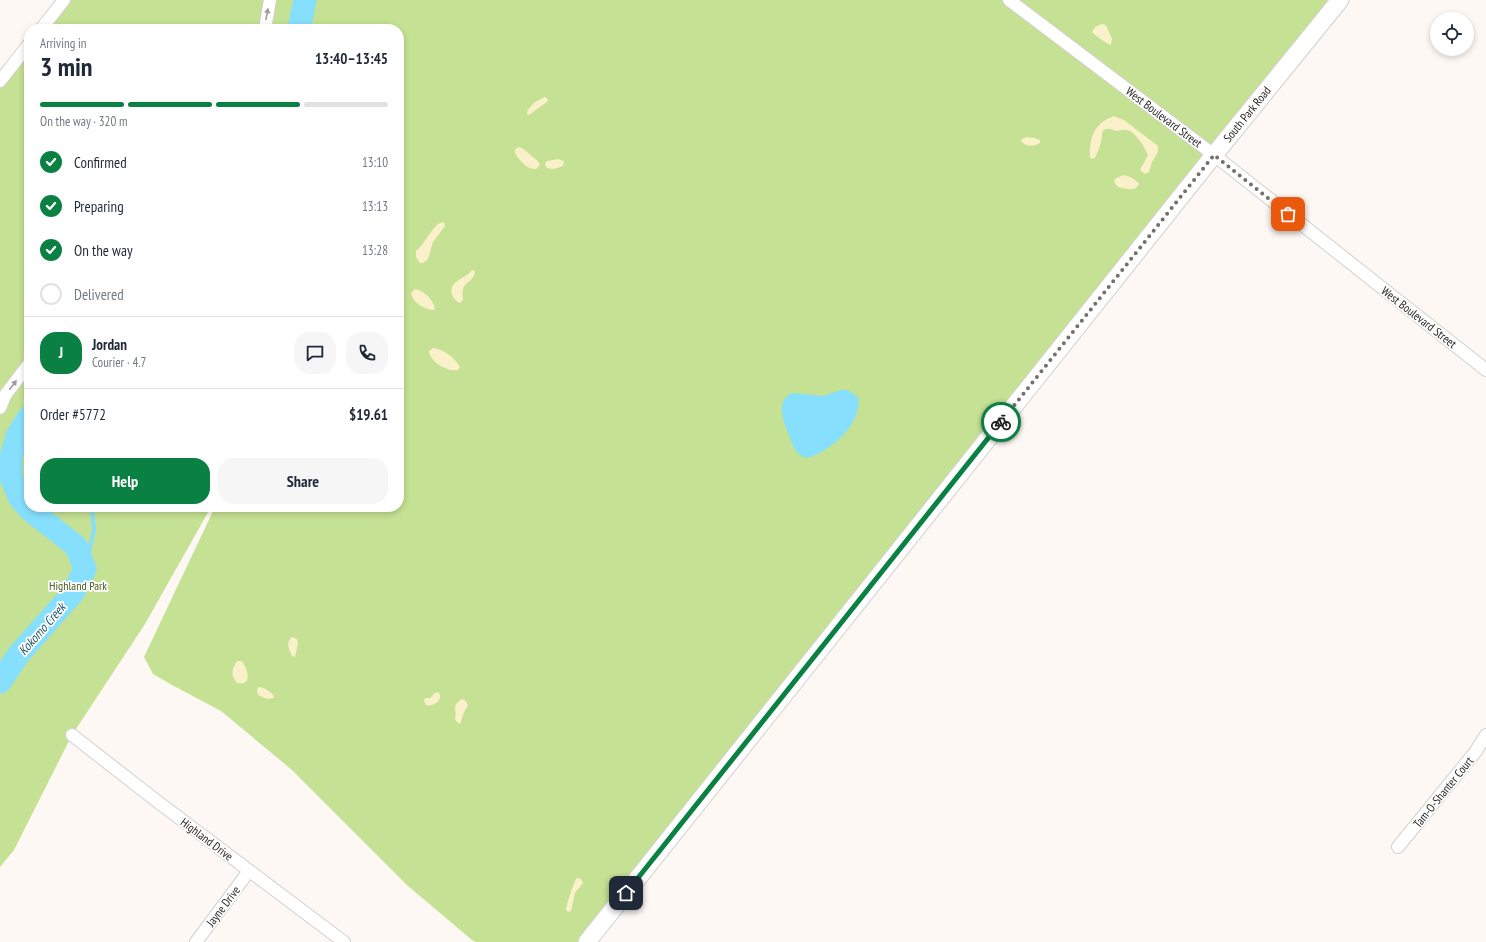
<!DOCTYPE html>
<html lang="en">
<head>
<meta charset="utf-8">
<style>
  body { margin:0; font-family:"PT Sans Narrow",sans-serif; background:#f6f6f7; color:#1f2937; height:100vh; display:flex; flex-direction:column; font-size:15px; white-space:nowrap }
  * { box-sizing:border-box; margin:0 }
  p { font-size:13px; color:#747a83 }
  .icon { flex:none; width:22px; height:22px; fill:none; stroke:currentColor; stroke-width:2; stroke-linecap:round; stroke-linejoin:round }
  .map { position:relative; flex:1; overflow:hidden }
  .side { position:absolute; left:24px; top:24px; width:380px; height:488px; display:flex; flex-direction:column; background:#fff; border-radius:16px; box-shadow:0 2px 6px #0003 }
  .side>* { flex:none }
  .buttons { position:absolute; left:1430px; top:12px; display:grid; gap:8px }
  .buttons a { display:grid; place-items:center; width:44px; height:44px; border-radius:50%; background:#fff; box-shadow:0 2px 6px #0003; font-size:20px }
  .pin { position:absolute; display:grid; place-items:center; width:34px; height:34px; color:#fff; margin:-17px; border-radius:8px; box-shadow:0 2px 6px #0006 }
  .courier { position:absolute; display:grid; place-items:center; width:40px; height:40px; margin:-20px; border:3px solid #0b8043; border-radius:50%; background:#fff; color:#222; box-shadow:0 1px 5px #0007 }
  .head em { font-style:normal; font-weight:600 }
  .head div { display:flex; flex-direction:column-reverse }
  .head { display:flex; align-items:center; justify-content:space-between; height:68px; padding:0 16px }
  h1 { font-size:26px; font-weight:600; line-height:30px }
  .bar { display:grid; grid-template-columns:repeat(4,1fr); gap:6px 4px; align-content:center; height:48px; padding:0 16px }
  .bar i { height:5px; border-radius:3px; background:#e0e1e3 }
  .bar .selected { background:#0b8043 }
  .bar p { grid-column:span 4 }
  .line { display:flex; align-items:center; gap:10px; padding:0 16px; border-top:1px solid #e0e1e3 }
  .line div { flex:1 }
  .round { display:grid; place-items:center; flex:none; width:42px; height:42px; border-radius:16px; background:#f6f6f7 }
  ol { padding:0 16px; list-style:none }
  li { display:flex; align-items:center; gap:12px; height:44px }
  li p { margin-inline-start:auto }
  li .icon { padding:4px; border-radius:50%; background:#0b8043; color:#fff; stroke-width:4 }
  li:last-child { color:#747a83 }
  li i { width:22px; height:22px; border:2px solid #e0e1e3; border-radius:50% }
  .button { display:flex; gap:8px; margin-top:auto; padding:8px 16px }
  .button a { flex:1; height:46px; border-radius:16px; background:#0b8043; color:#fff; font-size:16px; font-weight:600; line-height:46px; text-align:center }
  .button a+a { background:#f6f6f7; color:#1f2937 }
  .map>svg:first-child { display:block }
  .green { fill:#c5e193 }
  .sand { fill:#faf0ca }
  .water { fill:#86dffc }
  .lines { fill:none; stroke-linecap:round; stroke-linejoin:round }
  .stream { stroke:#86dffc; stroke-width:4 }
  .river { stroke:#86dffc; stroke-width:23 }
  .street-casing { stroke:#d5d0cd; stroke-width:14 }
  .secondary-casing { stroke:#d5d0cd; stroke-width:19 }
  .street { stroke:#fff; stroke-width:12 }
  .secondary { stroke:#fff; stroke-width:17 }
  .oneway { fill:#9e9d9d }
  .done { stroke:#73706e; stroke-width:4; stroke-dasharray:0 7.2 }
  .route { stroke:#0b8043; stroke-width:5 }
  .labels { text-anchor:middle; dominant-baseline:central; stroke-width:3.5; stroke-linejoin:round; paint-order:stroke }
  .street-label { font-size:12px; fill:#282625; stroke:#fff }
  .park-label { font-size:12px; fill:#4b5d20; stroke:#fff }
  .water-label { font-size:13px; font-style:italic; fill:#255767; stroke:#fff }
</style>
</head>
<body>
<div class="map">
<svg width="1486" height="942" viewBox="0 0 1486 942">
  <rect width="100%" height="100%" fill="#fef8f5"/>
  <g class="green">
    <path d="M64,0H1341L587,942H476L472,940L408,886L292,770L221,711L172,685L153,674L144,657L215,507H399V29H41Z"/>
    <path d="M29,44V507H211L145,624L72,735L14,850L0,867V81Z"/>
  </g>
  <g class="sand">
    <path d="M1102,24L1106,25L1112,39L1111,44L1110,45C1107,44 1093,34 1092,32L1095,27Z"/>
    <path d="M545,97L547,98L548,101L529,115L527,114V112C530,105 537,100 545,97Z"/>
    <path d="M1114,116L1124,120L1158,146V152L1152,162L1149,172L1145,174L1140,170L1148,155C1145,147 1134,130 1126,130C1122,129 1119,131 1116,131C1110,129 1107,127 1102,132C1103,139 1098,153 1094,159L1090,158C1089,138 1094,123 1114,116Z"/>
    <path d="M1027,137L1035,138L1040,140V143C1034,147 1026,147 1021,141L1022,139Z"/>
    <path d="M519,147C526,149 530,156 537,160L540,165L536,169C527,170 519,160 515,153V149Z"/>
    <path d="M558,159L564,161L563,166C557,168 552,171 546,167L545,164L547,161Z"/>
    <path d="M1123,175C1129,176 1136,179 1139,184C1136,192 1125,189 1118,187L1114,182L1115,179Z"/>
    <path d="M444,222L445,226L433,242L428,259L423,263H420L416,257V251L421,246L434,228L438,224Z"/>
    <path d="M472,270L475,271C474,282 464,282 463,290C462,293 463,297 463,300L460,303C451,299 448,288 456,282C462,277 468,276 472,270Z"/>
    <path d="M415,289C424,291 433,299 435,309L433,310C424,309 413,303 411,293Z"/>
    <path d="M433,348C444,349 455,358 460,367L458,370C448,372 430,363 429,351Z"/>
    <path d="M292,637L297,639L298,643L295,657L292,656C289,649 285,642 292,637Z"/>
    <path d="M237,661H242C247,668 254,686 237,683C230,675 232,669 237,661Z"/>
    <path d="M258,687C264,687 270,691 274,696V698L267,699L258,695L257,691Z"/>
    <path d="M437,692L440,694C442,701 433,707 426,705L424,701L425,698H430L435,693Z"/>
    <path d="M462,699L465,700L468,705L464,712L460,724L457,722L455,719C458,710 450,706 462,699Z"/>
    <path d="M577,878L581,879L583,883L575,893L571,911L568,912L566,910C566,906 574,881 577,878Z"/>
  </g>
  <path class="water" d="M841,390H847L858,397C863,423 830,452 807,458C804,457 801,456 799,454C794,450 792,443 790,437C784,424 774,400 793,393L823,396Z"/>
  <g class="lines">
    <path class="stream" d="M85,569L94,530L92,507"/>
    <g class="river">
      <path d="M299,29L305,0"/>
      <path d="M0,682L19,654L73,593L85,569L76,546L30,510L19,497L11,477V457L17,436L29,417"/>
    </g>
    <defs>
      <g id="street">
        <path d="M1009,0L1214,155L1486,370"/>
        <path d="M41,29L64,0"/>
        <path d="M265,29L270,0"/>
        <path d="M0,81L29,44"/>
        <path d="M0,408L6,394L29,364"/>
        <path d="M72,735L158,802L344,942"/>
        <path d="M1398,847L1476,751L1486,735"/>
        <path d="M196,942L249,871"/>
      </g>
      <path id="secondary" d="M587,942L1214,155L1340,0"/>
    </defs>
    <use href="#street" class="street-casing"/>
    <use href="#secondary" class="secondary-casing"/>
    <use href="#street" class="street"/>
    <use href="#secondary" class="secondary"/>
  </g>
  <defs><path id="oneway-solid" d="M-6-.8H1V-3.2L6.5 0L1 3.2V.8H-6Z"/></defs>
  <g class="oneway">
    <use href="#oneway-solid" transform="translate(267 14) rotate(-79)"/>
    <use href="#oneway-solid" transform="translate(13 385) rotate(-53)"/>
  </g>
  <g class="lines">
    <path class="done" d="M1001,422L1214,155L1288,214"/>
    <path class="route" d="M626,893L1001,422"/>
  </g>
  <g class="labels">
    <g class="street-label">
      <text transform="translate(1247 114) rotate(-51)">South Park Road</text>
      <text transform="translate(1164 117) rotate(37)">West Boulevard Street</text>
      <text transform="translate(1419 317) rotate(38)">West Boulevard Street</text>
      <text transform="translate(1443 792) rotate(-51)">Tam-O-Shanter Court</text>
      <text transform="translate(207 839) rotate(37)">Highland Drive</text>
      <text transform="translate(223 906) rotate(-53)">Jayne Drive</text>
    </g>
    <g class="park-label">
      <text x="78" y="585">Highland Park</text>
    </g>
    <g class="water-label">
      <text transform="translate(42 629) rotate(-49)">Kokomo Creek</text>
    </g>
  </g>
</svg>
<div class="buttons">
<a><svg class="icon" aria-label="locate" viewBox="0 0 24 24"><circle cx="12" cy="12" r="6"/><path d="M12 2v4M12 18v4M2 12h4M18 12h4"/></svg></a>
</div>
<div class="pin" style="left:1288px;top:214px;background:#ea580c"><svg class="icon" aria-label="bag" viewBox="0 0 24 24"><path d="M5 8h14l-1 12H6zM9 8a3 3 0 0 1 6 0"/></svg></div>
<div class="pin" style="left:626px;top:893px;background:#1f2937"><svg class="icon" aria-label="home" viewBox="0 0 24 24"><path d="M3 11l9-7 9 7M6 9v11h12V9"/></svg></div>
<div class="courier" style="left:1001px;top:422px"><svg class="icon" aria-label="bike" viewBox="0 0 24 24"><circle cx="6" cy="16" r="4"/><circle cx="18" cy="16" r="4"/><path d="M6 16l4-8h5l3 8M10 8l3 8H6M13 5h3"/></svg></div>
<section class="side">
<div class="head"><div><h1>3 min</h1><p>Arriving in</p></div><em>13:40–13:45</em></div>
<div class="bar"><i class="selected"></i><i class="selected"></i><i class="selected"></i><i></i><p>On the way · 320 m</p></div>
<ol>
<li><svg class="icon" aria-label="check" viewBox="0 0 24 24"><path d="M5 12l5 5 9-10"/></svg>Confirmed<p>13:10</p></li>
<li><svg class="icon" aria-label="check" viewBox="0 0 24 24"><path d="M5 12l5 5 9-10"/></svg>Preparing<p>13:13</p></li>
<li><svg class="icon" aria-label="check" viewBox="0 0 24 24"><path d="M5 12l5 5 9-10"/></svg>On the way<p>13:28</p></li>
<li><i></i>Delivered</li>
</ol>
<div class="line" style="height:72px"><b class="round" style="background:#0b8043;color:#fff">J</b><div><b>Jordan</b><p>Courier · 4.7</p></div><a class="round"><svg class="icon" aria-label="chat" viewBox="0 0 24 24"><path d="M4 5h16v11H9l-5 4z"/></svg></a><a class="round"><svg class="icon" aria-label="phone" viewBox="0 0 24 24"><path d="M5 4h4l2 5-3 2q2 4 5 5l2-3 5 2v4C11 20 4 13 5 4z"/></svg></a></div>
<div class="line" style="height:52px"><div>Order #5772</div><b>$19.61</b></div>
<div class="button"><a>Help</a><a>Share</a></div>
</section>
</div>
</body>
</html>
